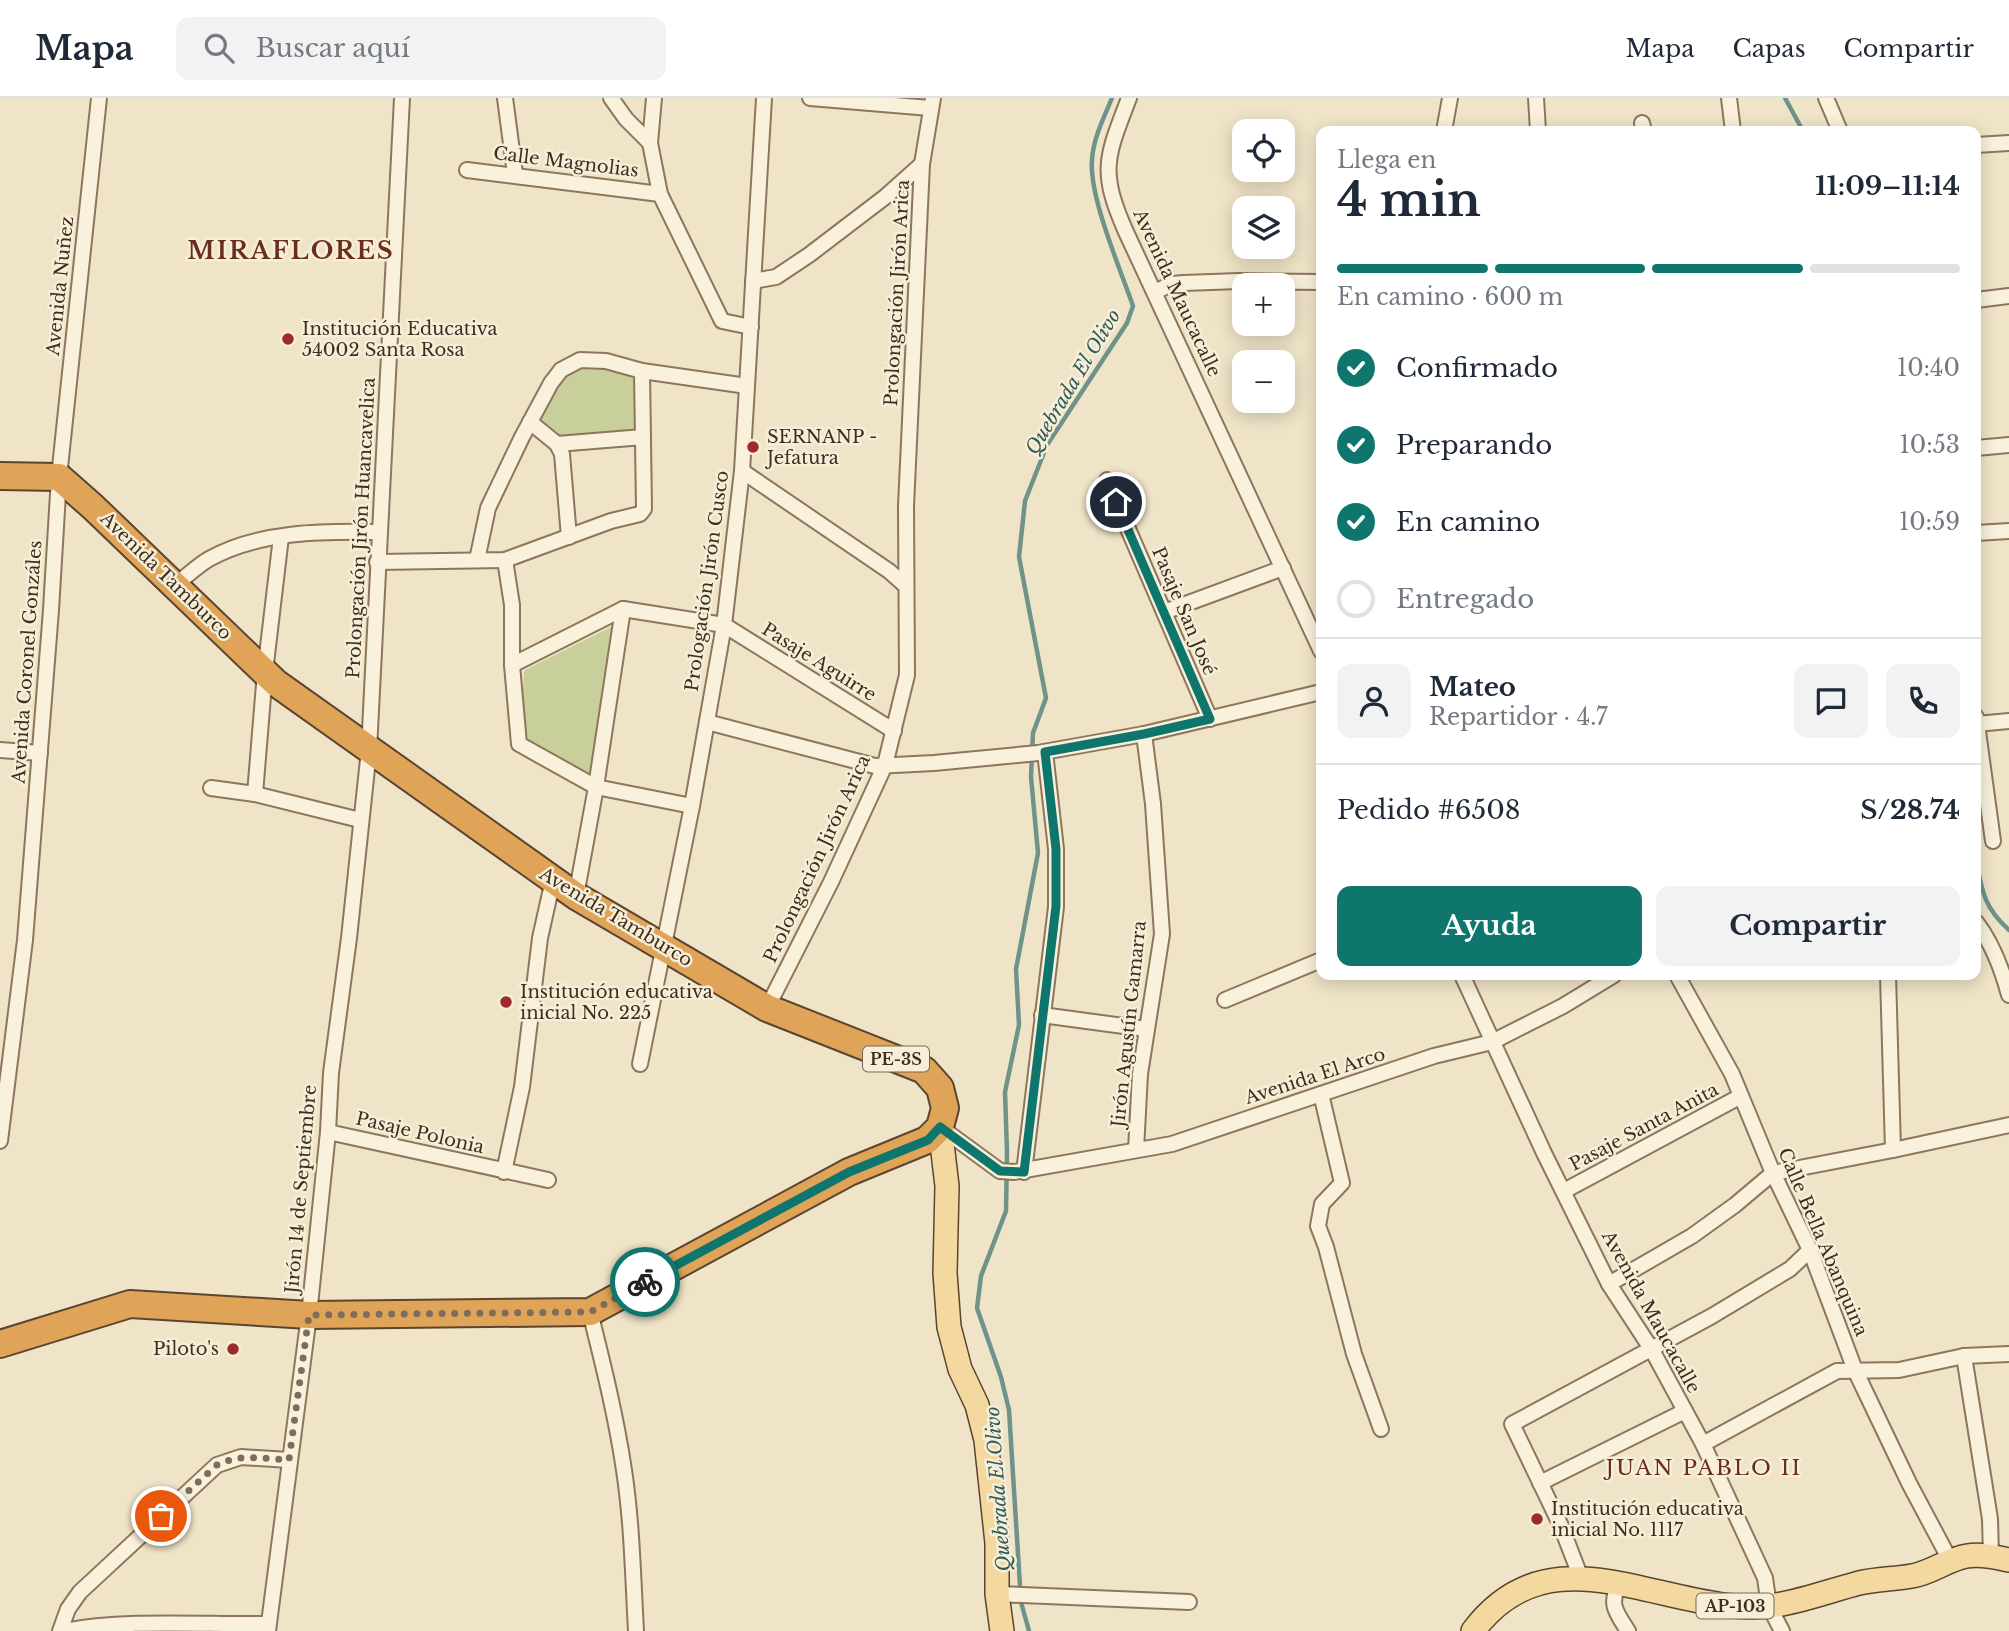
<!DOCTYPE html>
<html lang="es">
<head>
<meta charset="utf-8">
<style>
  body { margin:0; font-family:"Libre Baskerville",serif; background:#f2f2f3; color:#1f2937; height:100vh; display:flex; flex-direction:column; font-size:26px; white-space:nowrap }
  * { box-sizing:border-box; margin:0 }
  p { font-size:23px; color:#747a83 }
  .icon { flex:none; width:38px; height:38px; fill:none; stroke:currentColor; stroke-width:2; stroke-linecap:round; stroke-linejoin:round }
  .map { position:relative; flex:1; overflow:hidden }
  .drawer { position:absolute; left:1316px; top:28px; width:665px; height:854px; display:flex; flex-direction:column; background:#fff; border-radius:14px; box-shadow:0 4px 18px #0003 }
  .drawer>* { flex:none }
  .tools { position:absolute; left:1232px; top:21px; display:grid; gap:14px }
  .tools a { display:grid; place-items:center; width:63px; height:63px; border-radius:14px; background:#fff; box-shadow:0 4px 18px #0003; font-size:35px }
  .pin { position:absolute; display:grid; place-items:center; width:60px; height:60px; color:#fff; margin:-30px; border:4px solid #fff; border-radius:50%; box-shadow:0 2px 7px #0007 }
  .courier { position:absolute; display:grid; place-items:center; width:70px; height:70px; margin:-35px; border:5px solid #0f766e; border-radius:50%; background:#fff; color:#222; box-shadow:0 2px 9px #0007 }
  .overview em { font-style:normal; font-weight:700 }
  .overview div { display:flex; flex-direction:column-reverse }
  .overview { display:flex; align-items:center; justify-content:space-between; height:119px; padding:0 21px }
  h1 { font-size:46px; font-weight:700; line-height:52px }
  .bar { display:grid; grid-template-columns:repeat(4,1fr); gap:10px 7px; align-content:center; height:84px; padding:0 21px }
  .bar i { height:9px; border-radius:5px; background:#e0e1e3 }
  .bar .selected { background:#0f766e }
  .bar p { grid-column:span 4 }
  .line { display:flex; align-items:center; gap:18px; padding:0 21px; border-top:2px solid #e0e1e3 }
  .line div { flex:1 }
  .round { display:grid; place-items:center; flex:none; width:74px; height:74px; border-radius:14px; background:#f2f2f3 }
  ol { padding:0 21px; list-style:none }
  li { display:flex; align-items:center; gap:21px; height:77px }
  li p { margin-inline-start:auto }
  li .icon { padding:7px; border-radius:50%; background:#0f766e; color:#fff; stroke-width:4 }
  li:last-child { color:#747a83 }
  li i { width:38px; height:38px; border:4px solid #e0e1e3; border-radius:50% }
  .cta { display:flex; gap:14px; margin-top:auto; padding:14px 21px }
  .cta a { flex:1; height:80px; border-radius:14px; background:#0f766e; color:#fff; font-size:28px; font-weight:700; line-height:80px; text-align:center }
  .cta a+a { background:#f2f2f3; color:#1f2937 }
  header { display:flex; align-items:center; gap:42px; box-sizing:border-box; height:98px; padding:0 35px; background:#fff; border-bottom:2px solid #e0e1e3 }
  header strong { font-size:33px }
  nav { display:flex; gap:38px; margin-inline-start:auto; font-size:24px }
  .search { width:490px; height:63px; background:#f2f2f3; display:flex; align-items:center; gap:18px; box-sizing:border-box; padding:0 24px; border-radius:14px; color:#747a83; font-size:26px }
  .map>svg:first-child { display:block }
  .green { fill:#c9cf9b }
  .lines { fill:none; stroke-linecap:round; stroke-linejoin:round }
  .stream { stroke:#6f938a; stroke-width:4.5 }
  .street-casing { stroke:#8d765c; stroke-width:18 }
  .primary-casing { stroke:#5b4430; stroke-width:26 }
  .highway-casing { stroke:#5b4430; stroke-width:30 }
  .street { stroke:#faf1dc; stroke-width:14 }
  .primary { stroke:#f3d9a0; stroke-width:23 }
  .highway { stroke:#e0a458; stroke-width:26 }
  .done { stroke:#7c6e5b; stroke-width:7; stroke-dasharray:0 12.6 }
  .route { stroke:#0f766e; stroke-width:9 }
  .poi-dot { fill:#9e2a2b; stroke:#f7eed8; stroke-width:2.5 }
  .labels { text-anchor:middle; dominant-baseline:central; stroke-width:5; stroke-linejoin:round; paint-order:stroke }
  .shield { fill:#f7eed8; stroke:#756857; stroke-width:2 }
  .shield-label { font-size:16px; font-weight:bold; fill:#3d2e20 }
  .street-label { font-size:18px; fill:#3d2e20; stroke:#f7eed8 }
  .poi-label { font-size:18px; fill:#3d2e20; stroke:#f7eed8; text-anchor:start }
  .water-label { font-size:19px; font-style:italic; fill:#2f5d5a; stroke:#f7eed8 }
  .quarter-label { font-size:21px; letter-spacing:2px; fill:#6b2e1e; stroke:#f7eed8 }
  .district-label { font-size:24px; font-weight:bold; letter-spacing:2px; fill:#6b2e1e; stroke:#f7eed8 }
</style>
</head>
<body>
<header>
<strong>Mapa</strong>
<div class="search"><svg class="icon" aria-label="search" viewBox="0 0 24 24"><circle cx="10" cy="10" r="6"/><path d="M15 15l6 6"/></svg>Buscar aquí</div>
<nav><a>Mapa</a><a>Capas</a><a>Compartir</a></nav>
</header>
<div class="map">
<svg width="2009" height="1533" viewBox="0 0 2009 1533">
  <rect width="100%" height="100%" fill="#f0e4c8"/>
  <g class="green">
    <path d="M583,265L628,273L634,279L637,329L631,336C606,338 544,353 541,317C553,292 557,279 583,265Z"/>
    <path d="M611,529L615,538L589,682L520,646L524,574L527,571Z"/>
  </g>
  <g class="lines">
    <g class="stream">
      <path d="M1785,0L1803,33"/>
      <path d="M1976,762C1982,793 1984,810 2009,832"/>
      <path d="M1029,1533L1021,1504L1009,1312L1001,1279L977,1210L981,1178L1006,1113L1007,1054L1005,994L1019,927L1016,871L1038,755L1031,679L1033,635L1046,600L1019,459L1025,403L1047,347L1127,225L1133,208C1120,170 1089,99 1092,62C1093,41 1104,19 1112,0"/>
    </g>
    <defs>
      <g id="street">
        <path d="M505,0L515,76"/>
        <path d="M611,0L626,21L650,45L660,96L722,223L751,229"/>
        <path d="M810,0L930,10"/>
        <path d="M1129,0C1106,60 1099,73 1126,134L1321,553"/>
        <path d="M1536,0L1538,33"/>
        <path d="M1729,0L1733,33"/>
        <path d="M1826,0L1840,33"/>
        <path d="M1642,25L1644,33"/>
        <path d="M1444,33L1450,0"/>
        <path d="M650,45L654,0"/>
        <path d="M1976,47L2009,45"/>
        <path d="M467,72L660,96"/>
        <path d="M753,183L776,179L809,157L885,99L922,66"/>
        <path d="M1155,194L1171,186L1184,185L1239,183L1321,184"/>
        <path d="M1976,202L2009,198"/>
        <path d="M530,324L557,346L562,356L569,439"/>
        <path d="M557,346L643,339"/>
        <path d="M1976,350L2009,347"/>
        <path d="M742,373L889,473L906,488"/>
        <path d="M1107,382L1210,621"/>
        <path d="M1976,435L2009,433"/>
        <path d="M477,462L488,410L522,339L551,285L561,272L580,262L606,263L642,273L747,288"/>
        <path d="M505,462L512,507V567L519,646L596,689L692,708"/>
        <path d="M377,464L505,462L611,423L640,416L644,411L642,273"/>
        <path d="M175,487C186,479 197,468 209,461C259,433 323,433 378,434"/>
        <path d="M1164,514L1283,470"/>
        <path d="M512,567L623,511L724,527L894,633"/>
        <path d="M1976,619L1993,743"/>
        <path d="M707,624L875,668L934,665L1038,655L1144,636L1321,594"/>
        <path d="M1977,626L2009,623"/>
        <path d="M0,652L40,655"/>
        <path d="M211,690L255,696L360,722"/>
        <path d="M255,696L265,574L281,439"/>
        <path d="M576,798L596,689L623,511"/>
        <path d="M1976,824C1993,846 2002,871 2009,897"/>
        <path d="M1462,877L1544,1055L1609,1186L1652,1252L1703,1346L1765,1480L1769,1508L1782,1533"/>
        <path d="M1677,877L1732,976L1773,1075L1810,1152L1855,1272L1909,1385L1951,1464"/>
        <path d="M1888,877L1893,1052"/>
        <path d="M1225,902L1321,862"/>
        <path d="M767,910L831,784L885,667L907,577L906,408L922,66L933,0"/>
        <path d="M1042,917L1146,931"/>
        <path d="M640,966L692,708L724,527L742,373L764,0"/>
        <path d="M1321,996L1342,1085L1322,1106L1318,1128L1326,1149L1354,1256L1381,1331"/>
        <path d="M940,1029L1000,1073L1014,1074L1172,1046L1434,958L1492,944L1563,908L1614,877"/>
        <path d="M328,1034L548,1082"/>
        <path d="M0,1043L25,842L51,512L59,379L99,0"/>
        <path d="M1136,1052L1140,976L1162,836L1153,706L1144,636"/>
        <path d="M504,1074L522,989L540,840L553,782"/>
        <path d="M1024,1074L1056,809V751L1045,654"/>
        <path d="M1564,1093L1741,998"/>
        <path d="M1609,1186L1692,1138L1735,1107L1773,1075L1893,1052L2009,1027"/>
        <path d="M590,1214C603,1266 616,1318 624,1372C632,1425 633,1479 636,1533"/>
        <path d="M1964,1258L1990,1421L1991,1458"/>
        <path d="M1703,1346L1837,1273L1899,1272L1964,1258L2009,1256"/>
        <path d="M1540,1385L1685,1313"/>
        <path d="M1581,1480L1561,1428L1512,1326L1712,1218L1790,1171L1810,1152"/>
        <path d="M1620,1485C1608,1506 1616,1514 1628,1533"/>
        <path d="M997,1496L1189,1504"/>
        <path d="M60,1533L68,1511L80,1494L217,1367L241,1359L289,1362"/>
        <path d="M64,1533C125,1521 204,1527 268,1526"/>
        <path d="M268,1533L309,1217L328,1034L331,975L349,840L369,652L402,0"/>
      </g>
      <g id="primary">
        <path d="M940,1029L947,1088L945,1175L949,1229L960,1271L977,1307L986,1342L997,1445V1496L1002,1533"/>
        <path d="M1473,1533C1557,1421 1676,1527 1782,1506C1808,1501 1833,1492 1859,1485C1877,1481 1895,1481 1912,1478C1931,1475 1948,1461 1967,1458C1981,1456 1995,1459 2009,1462"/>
      </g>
      <path id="highway" d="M0,378L59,379L93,409L276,585L576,798L767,910L924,972L940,990L945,1010L940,1029L927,1042L849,1074L590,1214L309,1217L130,1206L0,1246"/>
    </defs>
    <use href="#street" class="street-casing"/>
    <use href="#primary" class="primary-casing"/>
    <use href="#highway" class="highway-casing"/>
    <use href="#street" class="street"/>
    <use href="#primary" class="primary"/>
    <use href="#highway" class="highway"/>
  </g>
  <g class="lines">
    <path class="done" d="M161,1418L217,1367C240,1355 265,1361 289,1362L309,1217L590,1214L645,1184"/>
    <path class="route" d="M645,1184L849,1074L928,1042L940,1029L1000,1073L1024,1074L1056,808V751L1045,654L1144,636L1210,621L1116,404"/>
  </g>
  <g class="poi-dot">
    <circle cx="288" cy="241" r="7"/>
    <circle cx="753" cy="349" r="7"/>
    <circle cx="506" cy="904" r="7"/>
    <circle cx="233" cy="1251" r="7"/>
    <circle cx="1537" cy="1421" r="7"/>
  </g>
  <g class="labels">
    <g class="shield">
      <rect x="863" y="948.5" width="66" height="25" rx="5"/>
      <rect x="1696.5" y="1495.5" width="77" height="25" rx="5"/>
    </g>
    <g class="shield-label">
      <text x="896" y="961">PE-3S</text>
      <text x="1735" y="1508">AP-103</text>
    </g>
    <g class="street-label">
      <text transform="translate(566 64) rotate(7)">Calle Magnolias</text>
      <text transform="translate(60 188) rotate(-84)">Avenida Nuñez</text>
      <text transform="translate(897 195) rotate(-87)">Prolongación Jirón Arica</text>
      <text transform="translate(1177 195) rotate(65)">Avenida Maucacalle</text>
      <text transform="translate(361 430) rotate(-87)">Prolongación Jirón Huancavelica</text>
      <text transform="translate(166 478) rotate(44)">Avenida Tamburco</text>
      <text transform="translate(707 483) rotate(-82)">Prologación Jirón Cusco</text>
      <text transform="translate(1184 513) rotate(67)">Pasaje San José</text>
      <text transform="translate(27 564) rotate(-86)">Avenida Coronel Gonzáles</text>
      <text transform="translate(819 564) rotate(32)">Pasaje Aguirre</text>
      <text transform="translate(817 761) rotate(-65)">Prolongación Jirón Arica</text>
      <text transform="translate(616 819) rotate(31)">Avenida Tamburco</text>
      <text transform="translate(1129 926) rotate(-84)">Jirón Agustín Gamarra</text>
      <text transform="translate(1315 978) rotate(-18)">Avenida El Arco</text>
      <text transform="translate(1644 1029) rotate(-28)">Pasaje Santa Anita</text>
      <text transform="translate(420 1035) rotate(13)">Pasaje Polonia</text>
      <text transform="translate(301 1091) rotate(-85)">Jirón 14 de Septiembre</text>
      <text transform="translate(1823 1144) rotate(67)">Calle Bella Abanquina</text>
      <text transform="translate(1651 1214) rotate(61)">Avenida Maucacalle</text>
    </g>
    <g class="poi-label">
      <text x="302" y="231">Institución Educativa<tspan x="302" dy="21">54002 Santa Rosa</tspan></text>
      <text x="767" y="339">SERNANP -<tspan x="767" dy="21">Jefatura</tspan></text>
      <text x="520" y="894">Institución educativa<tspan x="520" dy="21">inicial No. 225</tspan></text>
      <text x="219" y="1251" text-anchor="end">Piloto's</text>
      <text x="1551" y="1411">Institución educativa<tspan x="1551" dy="21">inicial No. 1117</tspan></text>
    </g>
    <g class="water-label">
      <text transform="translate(1073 284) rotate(-59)">Quebrada El Olivo</text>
      <text transform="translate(998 1391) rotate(-94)">Quebrada El Olivo</text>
    </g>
    <g class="quarter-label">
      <text x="1704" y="1370">JUAN PABLO II</text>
    </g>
    <g class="district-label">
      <text x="291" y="152">MIRAFLORES</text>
    </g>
  </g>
</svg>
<div class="tools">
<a><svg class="icon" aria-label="locate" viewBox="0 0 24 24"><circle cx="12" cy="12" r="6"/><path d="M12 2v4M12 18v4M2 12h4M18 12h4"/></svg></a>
<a><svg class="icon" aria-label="layers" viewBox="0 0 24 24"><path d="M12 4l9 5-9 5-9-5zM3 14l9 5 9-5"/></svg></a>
<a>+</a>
<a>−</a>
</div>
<div class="pin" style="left:161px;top:1418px;background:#ea580c"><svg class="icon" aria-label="bag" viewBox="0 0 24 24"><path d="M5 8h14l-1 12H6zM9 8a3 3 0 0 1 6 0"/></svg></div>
<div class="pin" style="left:1116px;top:404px;background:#1f2937"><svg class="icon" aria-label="home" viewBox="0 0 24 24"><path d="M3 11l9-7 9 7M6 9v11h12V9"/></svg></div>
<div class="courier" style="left:645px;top:1184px"><svg class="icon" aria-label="bike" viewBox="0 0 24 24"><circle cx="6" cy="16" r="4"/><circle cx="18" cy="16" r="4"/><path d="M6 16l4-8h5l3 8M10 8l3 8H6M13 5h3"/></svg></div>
<section class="drawer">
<div class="overview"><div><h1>4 min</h1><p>Llega en</p></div><em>11:09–11:14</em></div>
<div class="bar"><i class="selected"></i><i class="selected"></i><i class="selected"></i><i></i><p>En camino · 600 m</p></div>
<ol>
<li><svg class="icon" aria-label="check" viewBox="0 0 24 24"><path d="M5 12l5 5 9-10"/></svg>Confirmado<p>10:40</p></li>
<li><svg class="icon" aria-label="check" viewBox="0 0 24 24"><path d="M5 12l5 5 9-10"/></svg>Preparando<p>10:53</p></li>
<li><svg class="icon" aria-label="check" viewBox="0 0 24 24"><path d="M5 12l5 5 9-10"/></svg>En camino<p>10:59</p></li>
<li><i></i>Entregado</li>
</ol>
<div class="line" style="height:126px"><a class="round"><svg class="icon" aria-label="person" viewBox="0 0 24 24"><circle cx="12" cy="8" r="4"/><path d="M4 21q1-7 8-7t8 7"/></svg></a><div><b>Mateo</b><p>Repartidor · 4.7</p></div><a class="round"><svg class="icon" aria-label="chat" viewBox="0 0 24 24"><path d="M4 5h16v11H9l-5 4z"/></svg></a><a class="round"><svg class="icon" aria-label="phone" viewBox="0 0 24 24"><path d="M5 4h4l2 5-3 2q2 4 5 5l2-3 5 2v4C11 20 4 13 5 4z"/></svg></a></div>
<div class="line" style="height:91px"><div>Pedido #6508</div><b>S/28.74</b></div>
<div class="cta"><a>Ayuda</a><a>Compartir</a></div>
</section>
</div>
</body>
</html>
